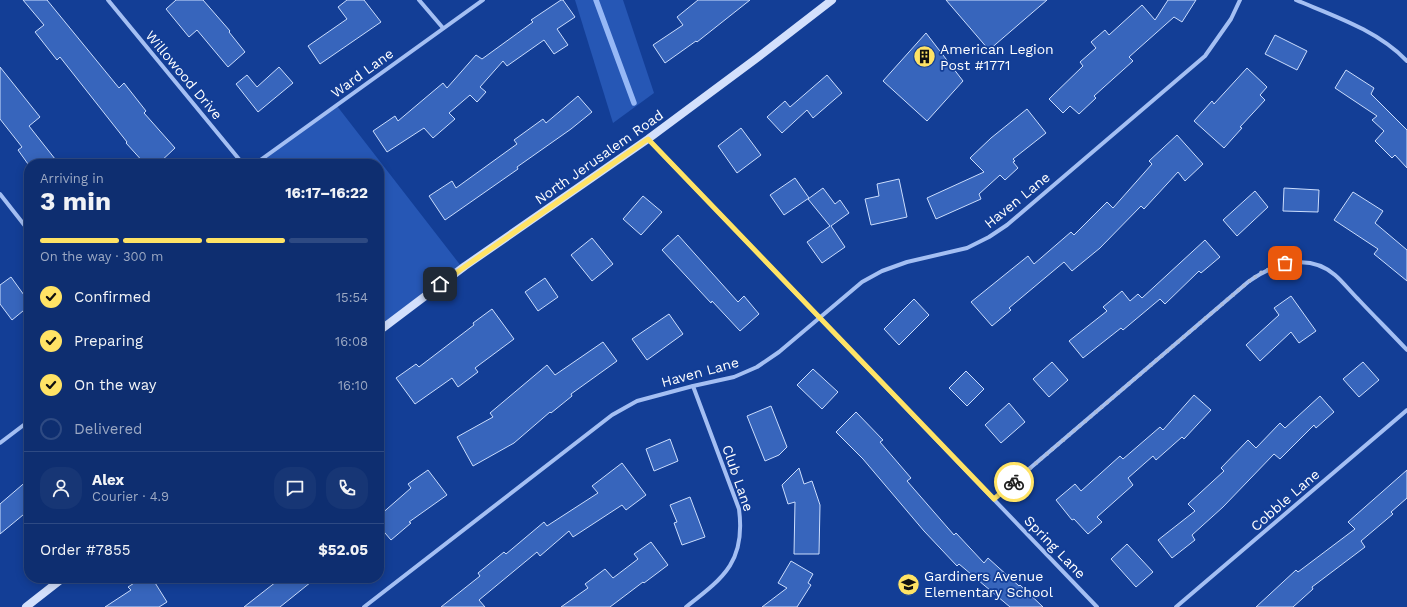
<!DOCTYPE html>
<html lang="en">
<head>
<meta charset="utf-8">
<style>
  body { margin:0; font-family:"Work Sans",sans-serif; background:#173675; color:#f1f3f6; height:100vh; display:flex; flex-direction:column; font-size:15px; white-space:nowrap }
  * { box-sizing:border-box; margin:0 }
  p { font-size:13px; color:#9ba8c3 }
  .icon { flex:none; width:22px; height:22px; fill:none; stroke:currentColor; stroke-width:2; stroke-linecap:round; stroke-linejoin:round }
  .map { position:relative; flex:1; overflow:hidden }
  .drawer { position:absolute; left:24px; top:159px; width:360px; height:424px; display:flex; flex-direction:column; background:#0e2e70; border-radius:16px; box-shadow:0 2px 10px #0003,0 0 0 1px #2e4a83 }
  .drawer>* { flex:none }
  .pin { position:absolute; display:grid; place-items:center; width:34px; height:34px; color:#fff; margin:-17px; border-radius:8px; box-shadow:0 2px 6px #0006 }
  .courier { position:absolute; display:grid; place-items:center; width:40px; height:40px; margin:-20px; border:3px solid #ffe365; border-radius:50%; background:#fff; color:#222; box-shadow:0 1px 5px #0007 }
  .summary em { font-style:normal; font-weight:700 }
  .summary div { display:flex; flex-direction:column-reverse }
  .summary { display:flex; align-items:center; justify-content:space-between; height:68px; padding:0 16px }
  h1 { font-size:26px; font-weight:700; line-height:30px }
  .bar { display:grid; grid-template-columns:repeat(4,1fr); gap:6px 4px; align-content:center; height:48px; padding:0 16px }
  .bar i { height:5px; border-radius:3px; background:#2e4a83 }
  .bar .active { background:#ffe365 }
  .bar p { grid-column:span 4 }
  .line { display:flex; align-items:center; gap:10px; padding:0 16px; border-top:1px solid #2e4a83 }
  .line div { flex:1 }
  .round { display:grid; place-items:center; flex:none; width:42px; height:42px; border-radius:16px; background:#173675 }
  ol { padding:0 16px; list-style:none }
  li { display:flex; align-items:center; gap:12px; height:44px }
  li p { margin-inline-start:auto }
  li .icon { padding:4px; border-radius:50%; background:#ffe365; color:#111; stroke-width:4 }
  li:last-child { color:#9ba8c3 }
  li i { width:22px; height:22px; border:2px solid #2e4a83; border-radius:50% }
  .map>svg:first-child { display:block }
  .green { fill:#2657b5 }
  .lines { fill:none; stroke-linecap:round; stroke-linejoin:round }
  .stream { stroke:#96b8f6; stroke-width:5.5 }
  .building { fill:#3765bc; stroke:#cbddfd }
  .street { stroke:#a4bff3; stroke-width:4 }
  .secondary { stroke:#d3e0fc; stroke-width:8 }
  .done { stroke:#acbbda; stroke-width:4; stroke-dasharray:0 7.2 }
  .route { stroke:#ffe365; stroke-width:5 }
  .labels { text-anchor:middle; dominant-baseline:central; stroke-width:3.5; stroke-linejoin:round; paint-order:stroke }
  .poi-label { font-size:14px; fill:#fff; stroke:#133e96; text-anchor:start }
  .street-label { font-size:14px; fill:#fff; stroke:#133e96 }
</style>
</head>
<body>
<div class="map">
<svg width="1407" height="607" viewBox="0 0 1407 607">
  <rect width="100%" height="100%" fill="#133e96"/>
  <g class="green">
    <path d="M575,0H623L654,93L613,123Z"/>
    <path d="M337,106L461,266L379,329V164H256Z"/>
  </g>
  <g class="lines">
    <path class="stream" d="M596,0L634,103"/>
  </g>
  <g class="building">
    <path d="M23,0H47L119,88L124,83L146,111L144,113L175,148L158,164H145L126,143L127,142L60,57L57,60L35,32L44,25Z"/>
    <path d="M176,0H203L230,31L229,32L245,52L228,67L197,30L189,37L166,9Z"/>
    <path d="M347,0H364L381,22L320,64L308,46L347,19L338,7Z"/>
    <path d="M561,0H563L575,17L557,29L568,45L554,54L544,40L507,66L503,61L480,87L486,92L477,102L470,95L449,113L455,119L433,138L424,128L387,152L373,131L395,116L398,121L443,83L447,88L476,55L482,59L533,22L531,20Z"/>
    <path d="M698,0H750L697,42L696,41L665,63L653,45L683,25L677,17Z"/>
    <path d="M946,0H1047L989,50Z"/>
    <path d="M1168,0H1196L1182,22L1174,17L1129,57L1133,61L1094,96L1096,98L1079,114L1070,106L1063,113L1049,99L1083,66L1080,62L1096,48L1091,42L1105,30L1109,35L1142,5L1155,20Z"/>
    <path d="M926,33L963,81L927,121L883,81Z"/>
    <path d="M1275,35L1307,51L1297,70L1265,54Z"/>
    <path d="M0,67L40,117L29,126L59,164H28L18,150L22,147L0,119Z"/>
    <path d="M279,67L293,83L258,112L236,84L247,75L257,87Z"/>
    <path d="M1247,68L1267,87L1260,95L1265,100L1240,127L1242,128L1224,148L1194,121L1212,101L1214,104Z"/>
    <path d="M1346,70L1374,88L1371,94L1407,130V168L1395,155L1392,158L1375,141L1384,131L1372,120L1377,116L1335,88Z"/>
    <path d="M827,75L842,93L813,118L807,110L782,133L767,117L785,101L790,107Z"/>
    <path d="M578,96L592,112L571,129L517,167L518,169L445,220L429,196L452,181L456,188L517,144L514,140L543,119L546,123Z"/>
    <path d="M1027,109L1046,133L1013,159L1015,161L1013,162L1018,168L1005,180L1000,175L979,194L981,199L936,219L927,198L984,172L970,158L991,138Z"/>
    <path d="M741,128L761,155L737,173L718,146Z"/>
    <path d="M1177,135L1203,164L1185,181L1178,172L1144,209L1141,206L1100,248L1072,271L1064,262L1009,308L1011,310L992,326L971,302L1028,256L1034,264L1071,232L1074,235L1107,202L1113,208L1152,164L1149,161Z"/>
    <path d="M795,178L809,198L784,215L770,195Z"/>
    <path d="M899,179L907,217L871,225L865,199L879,196L877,184Z"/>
    <path d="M823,188L835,204L840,200L849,213L831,226L845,247L822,263L807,242L830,226L808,199Z"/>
    <path d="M1284,188L1319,190L1318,212L1283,211Z"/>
    <path d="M1255,191L1268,207L1237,236L1223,220Z"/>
    <path d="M1353,192L1383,211L1375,223L1407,250V281L1374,254L1378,249L1334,220Z"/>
    <path d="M643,196L662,212L641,235L623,219Z"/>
    <path d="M678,235L738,302L744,296L759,314L740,331L712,301L711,303L662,250Z"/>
    <path d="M592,238L613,264L592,281L571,255Z"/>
    <path d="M1205,240L1220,257L1201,273L1199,271L1165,304L1160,299L1123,330L1121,328L1083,358L1069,341L1107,311L1103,307L1122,291L1130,301L1138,294L1142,298Z"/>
    <path d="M11,277L29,302V306L12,320L0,304V285Z"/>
    <path d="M545,278L558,297L538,311L525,292Z"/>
    <path d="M1291,296L1316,331L1299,343L1291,332L1260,361L1246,345L1279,315L1274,308Z"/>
    <path d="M914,299L929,315L899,345L884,329Z"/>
    <path d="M492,309L514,339L475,368L478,372L458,387L452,378L415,404L396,378L416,364L419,367L474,325L473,323Z"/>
    <path d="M669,314L683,334L647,360L632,339Z"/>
    <path d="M603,342L617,361L571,394L572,396L551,413L550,412L514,443L473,466L457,437L493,417L490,413L547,365L555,375Z"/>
    <path d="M1052,362L1068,380L1049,397L1033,379Z"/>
    <path d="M1363,362L1379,380L1359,397L1343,379Z"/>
    <path d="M813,369L838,392L822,409L797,385Z"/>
    <path d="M966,371L984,389L967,406L949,388Z"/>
    <path d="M1194,395L1211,410L1184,439L1182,437L1156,460L1153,456L1128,478L1133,485L1097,517L1102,522L1088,534L1074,519L1072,520L1056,500L1075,484L1081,491L1120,456L1123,459L1160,427L1163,430Z"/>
    <path d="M1320,396L1334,412L1316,428L1314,425L1280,459L1274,454L1223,507L1192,535L1195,540L1172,558L1158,540L1195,511L1188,504L1224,471L1221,468L1248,440L1256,448L1280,423L1285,428Z"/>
    <path d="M1009,403L1025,422L1001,443L985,425Z"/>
    <path d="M771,406L787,447L779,455L765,461L747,416Z"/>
    <path d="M856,412L883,440L880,442L911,478L907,481L954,535L956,533L984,563L988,558L1019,586L1020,585L1043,607H1010L959,564L957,566L924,531L863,459L836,432Z"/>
    <path d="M670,439L678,461L654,471L646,449Z"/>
    <path d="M622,463L646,495L626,510L622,505L573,537L569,531L540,556L537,552L479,600L485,607H441L480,576L478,573L504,552L506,554L544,522L547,526L598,493L592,486Z"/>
    <path d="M799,468L804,484L812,481L820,505L819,554H794L795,502L788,504L782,485Z"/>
    <path d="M428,470L447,495L409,522L411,523L391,540L379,526V516L411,488L408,484Z"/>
    <path d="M1407,470V498L1391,512L1393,514L1361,541L1365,547L1312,587L1313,589L1293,607H1256L1296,570L1298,572L1355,529L1348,522Z"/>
    <path d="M29,479V510L0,534V504Z"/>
    <path d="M690,497L705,537L682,545L674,523L677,522L670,505Z"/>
    <path d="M651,542L668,565L644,583L643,582L610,607H561L588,588L585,584L605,569L613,578L638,559L634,554Z"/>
    <path d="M1127,544L1153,572L1136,587L1111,559Z"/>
    <path d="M791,561L813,574L808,583L811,585L797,607H762L787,588L778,583Z"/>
    <path d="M142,578H152L167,602L159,607H105L131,590L128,587Z"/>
    <path d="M281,578H316L280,607H244Z"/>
  </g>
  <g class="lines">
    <g class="street">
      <path d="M108,0L243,164"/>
      <path d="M419,0L443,28"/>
      <path d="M1296,0C1334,16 1377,30 1407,61"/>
      <path d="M648,139L1097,607"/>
      <path d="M255,164L483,0"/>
      <path d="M0,194L29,231"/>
      <path d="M0,443L29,421"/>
      <path d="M994,499L1248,282C1273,264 1308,252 1335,275C1343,282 1350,291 1358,299C1374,316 1391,333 1407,350"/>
      <path d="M364,607L612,415L637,401L693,386L734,377L757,367L779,352L862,282L882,271L907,262L967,248L989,237L1007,225L1205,56L1231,19L1240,0"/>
      <path d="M686,607C723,578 746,562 739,509L693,386"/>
      <path d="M1176,607L1407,410"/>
    </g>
    <g class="secondary">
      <path d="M379,331L465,266L648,139L757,58L832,0"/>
      <path d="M26,607L63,578"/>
    </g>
  </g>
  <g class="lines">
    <path class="done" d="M1014,482L1248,282L1262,272L1285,263"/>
    <path class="route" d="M440,284L648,139L994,499L1014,482"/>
  </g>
  <defs>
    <symbol id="building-disc" viewBox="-11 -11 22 22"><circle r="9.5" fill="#ffe365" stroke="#133e96"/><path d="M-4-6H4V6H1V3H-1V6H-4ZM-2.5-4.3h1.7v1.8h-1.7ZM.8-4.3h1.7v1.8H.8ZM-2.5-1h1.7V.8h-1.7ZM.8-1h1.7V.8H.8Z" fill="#111"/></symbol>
    <symbol id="school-disc" viewBox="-11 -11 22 22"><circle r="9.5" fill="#ffe365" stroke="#133e96"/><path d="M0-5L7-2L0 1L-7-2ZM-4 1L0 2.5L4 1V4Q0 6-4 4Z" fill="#111"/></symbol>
  </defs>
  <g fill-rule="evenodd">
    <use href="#building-disc" x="912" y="44" width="25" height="25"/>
    <use href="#school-disc" x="896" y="572" width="25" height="25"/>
  </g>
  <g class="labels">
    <g class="poi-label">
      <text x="940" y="49">American Legion<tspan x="940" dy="16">Post #1771</tspan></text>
      <text x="924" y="576">Gardiners Avenue<tspan x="924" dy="16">Elementary School</tspan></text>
    </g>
    <g class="street-label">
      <text transform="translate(362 73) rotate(-36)">Ward Lane</text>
      <text transform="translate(184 75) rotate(50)">Willowood Drive</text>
      <text transform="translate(599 157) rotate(-35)">North Jerusalem Road</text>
      <text transform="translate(1017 200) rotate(-39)">Haven Lane</text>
      <text transform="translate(700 372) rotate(-15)">Haven Lane</text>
      <text transform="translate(738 478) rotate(71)">Club Lane</text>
      <text transform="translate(1285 500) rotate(-41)">Cobble Lane</text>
      <text transform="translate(1055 547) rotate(46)">Spring Lane</text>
    </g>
  </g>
</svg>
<div class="pin" style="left:1285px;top:263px;background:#ea580c"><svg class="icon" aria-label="bag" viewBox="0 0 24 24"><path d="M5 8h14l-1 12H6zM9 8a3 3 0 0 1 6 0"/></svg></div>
<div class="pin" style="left:440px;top:284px;background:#1f2937"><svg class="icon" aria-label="home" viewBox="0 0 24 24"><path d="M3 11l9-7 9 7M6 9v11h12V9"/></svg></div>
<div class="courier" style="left:1014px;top:482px"><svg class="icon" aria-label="bike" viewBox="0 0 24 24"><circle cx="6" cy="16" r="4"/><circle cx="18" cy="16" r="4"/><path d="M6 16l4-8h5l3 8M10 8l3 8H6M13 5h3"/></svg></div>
<section class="drawer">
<div class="summary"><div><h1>3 min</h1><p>Arriving in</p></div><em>16:17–16:22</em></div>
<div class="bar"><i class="active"></i><i class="active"></i><i class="active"></i><i></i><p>On the way · 300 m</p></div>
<ol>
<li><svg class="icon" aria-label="check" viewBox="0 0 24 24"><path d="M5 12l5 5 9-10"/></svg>Confirmed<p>15:54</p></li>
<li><svg class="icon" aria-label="check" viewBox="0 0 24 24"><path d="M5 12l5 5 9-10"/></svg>Preparing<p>16:08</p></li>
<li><svg class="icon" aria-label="check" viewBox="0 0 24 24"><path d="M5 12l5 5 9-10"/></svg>On the way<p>16:10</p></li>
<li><i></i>Delivered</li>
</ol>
<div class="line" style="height:72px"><a class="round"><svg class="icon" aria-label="person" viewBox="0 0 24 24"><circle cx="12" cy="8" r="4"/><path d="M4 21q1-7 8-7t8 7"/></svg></a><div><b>Alex</b><p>Courier · 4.9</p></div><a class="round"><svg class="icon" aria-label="chat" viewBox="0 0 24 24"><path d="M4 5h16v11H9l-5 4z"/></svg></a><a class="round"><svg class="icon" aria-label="phone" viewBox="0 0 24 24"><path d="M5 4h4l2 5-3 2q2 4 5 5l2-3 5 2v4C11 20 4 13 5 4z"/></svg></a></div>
<div class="line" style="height:52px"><div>Order #7855</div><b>$52.05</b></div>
</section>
</div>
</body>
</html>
